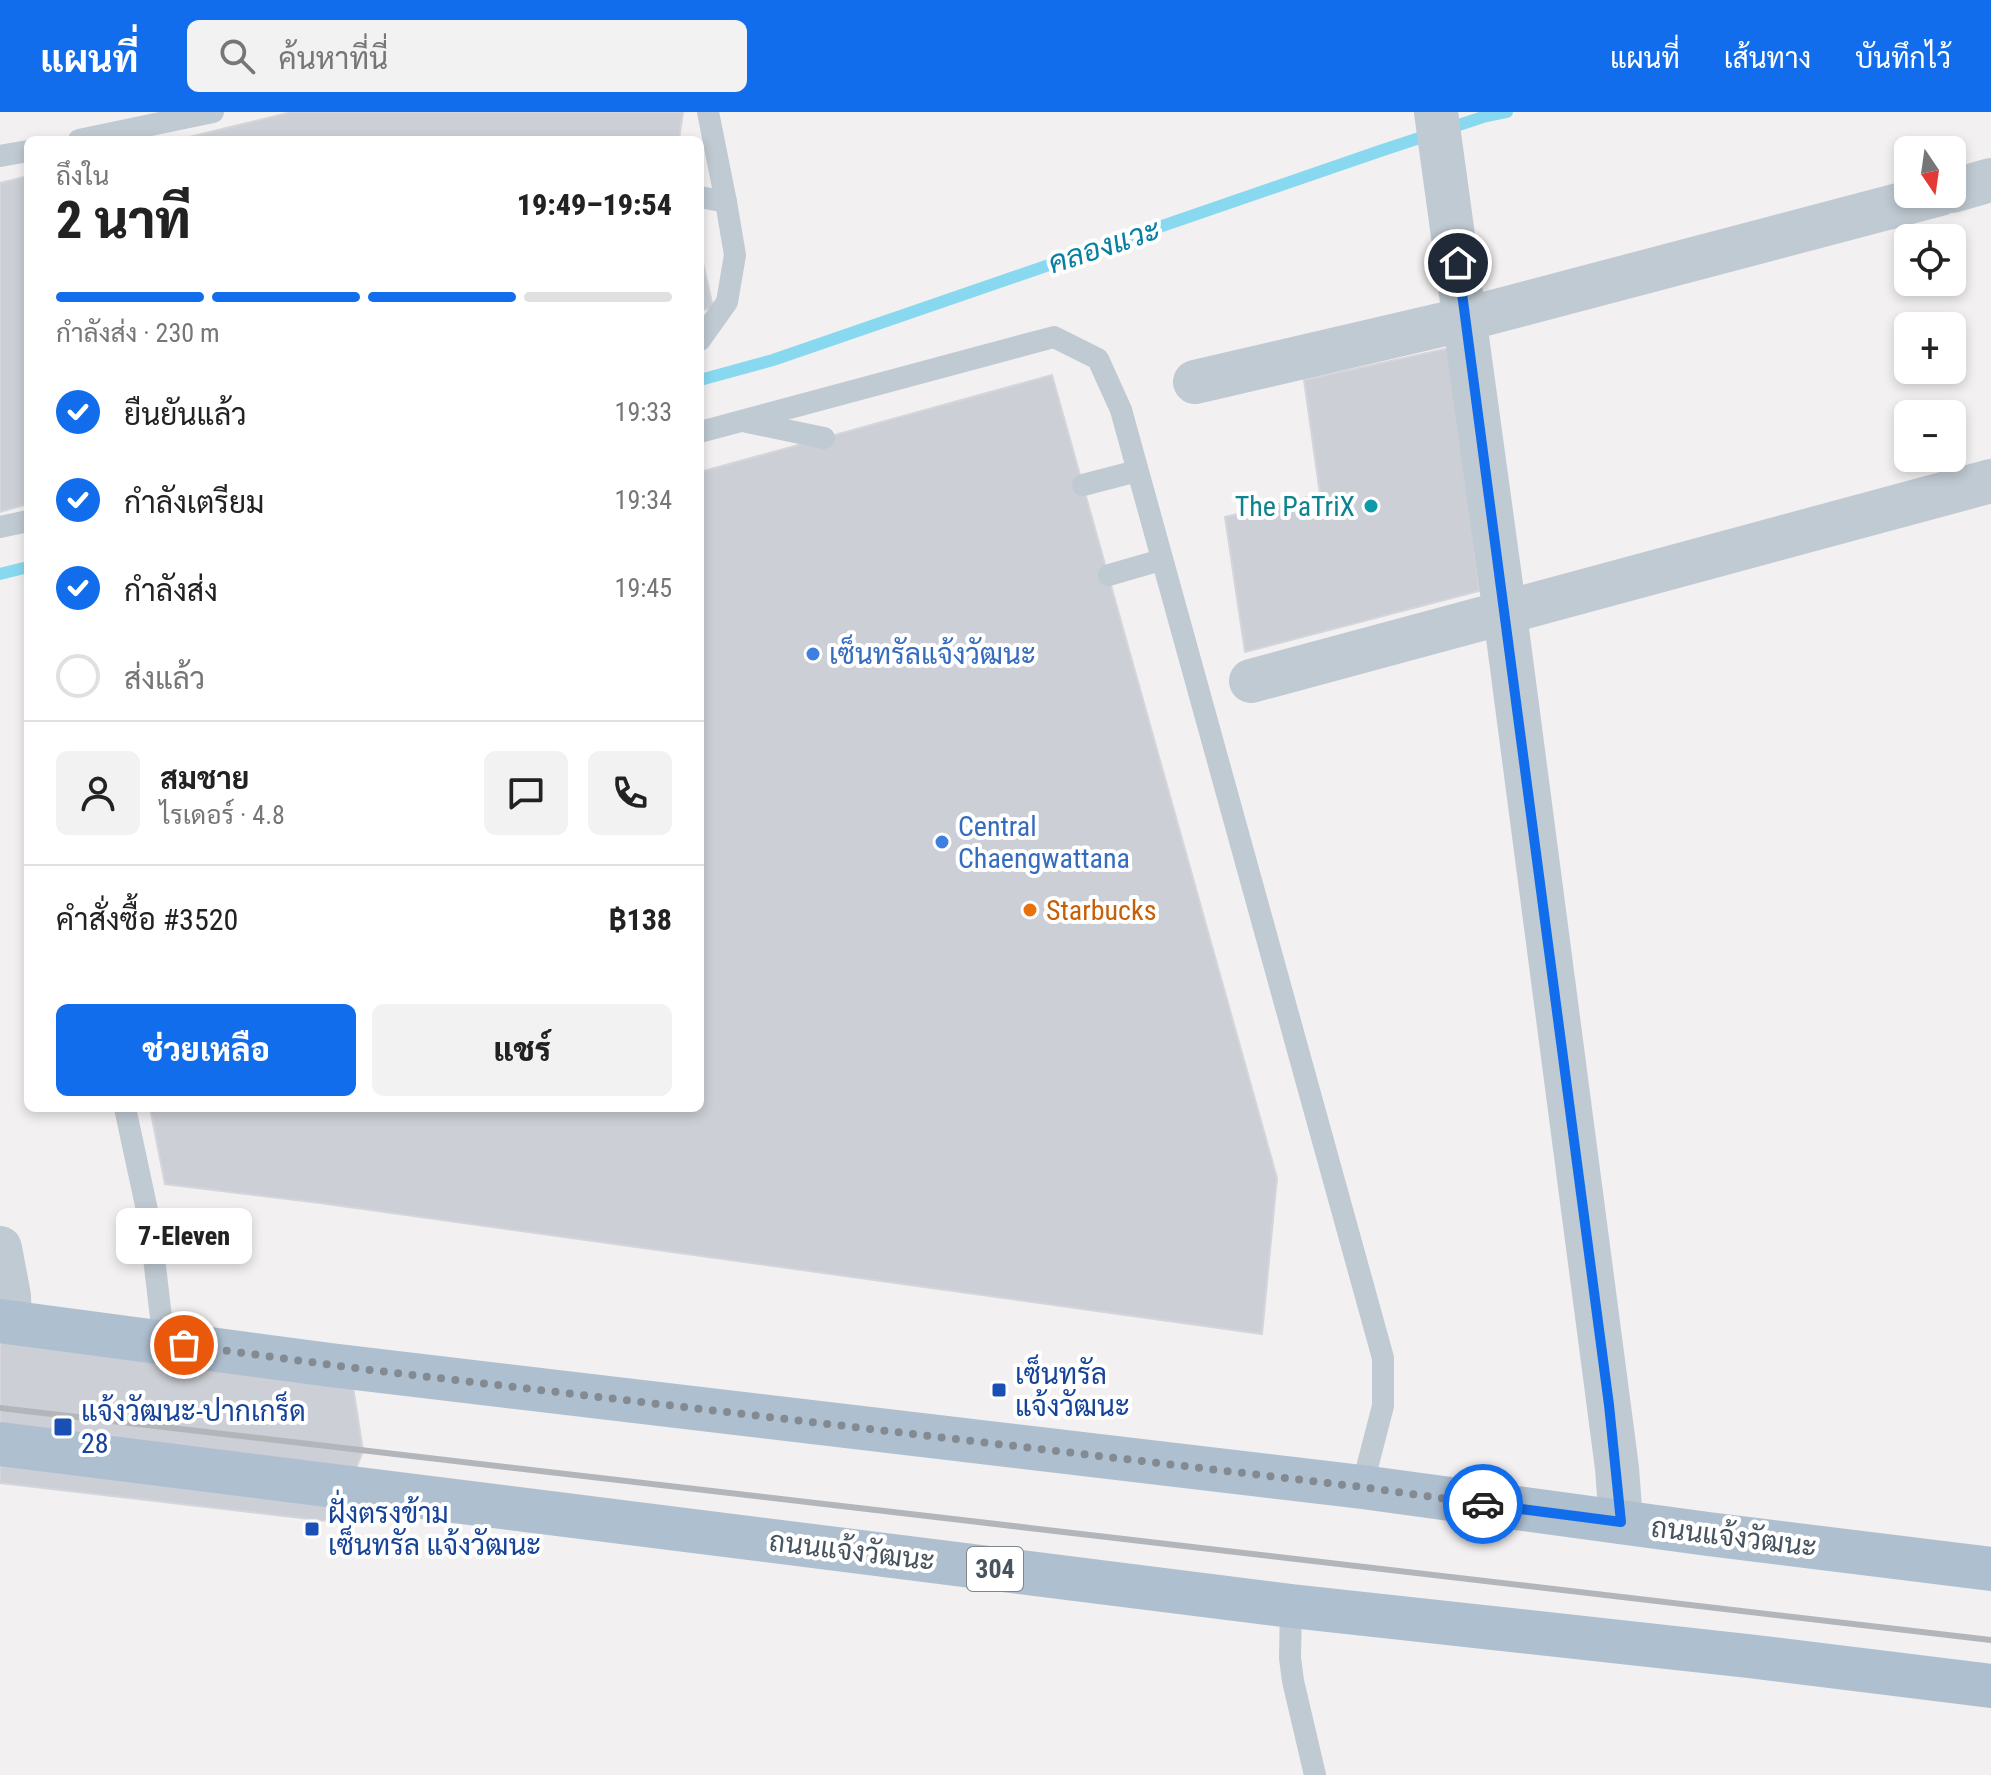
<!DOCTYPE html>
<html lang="th">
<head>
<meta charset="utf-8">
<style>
  body { margin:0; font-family:"Roboto Condensed",Sarabun,sans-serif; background:#f2f2f2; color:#222; height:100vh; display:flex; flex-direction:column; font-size:30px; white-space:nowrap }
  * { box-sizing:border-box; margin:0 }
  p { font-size:26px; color:#767676 }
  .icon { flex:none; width:44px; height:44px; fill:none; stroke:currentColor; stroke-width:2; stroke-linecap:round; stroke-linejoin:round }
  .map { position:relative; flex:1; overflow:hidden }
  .sheet { position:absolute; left:24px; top:24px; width:680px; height:976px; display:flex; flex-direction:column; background:#fff; border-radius:12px; box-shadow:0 4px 12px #0003 }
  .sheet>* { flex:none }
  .needle { width:52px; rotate:167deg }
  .controls { position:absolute; left:1894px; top:24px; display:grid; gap:16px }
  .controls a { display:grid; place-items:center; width:72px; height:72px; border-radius:12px; background:#fff; box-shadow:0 4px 12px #0003; font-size:40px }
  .pin { position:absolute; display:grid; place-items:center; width:68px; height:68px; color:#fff; margin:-34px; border:4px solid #fff; border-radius:50%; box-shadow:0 2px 8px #0007 }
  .courier { position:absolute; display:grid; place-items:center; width:80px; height:80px; margin:-40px; border:6px solid #116dec; border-radius:50%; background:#fff; color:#222; box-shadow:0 2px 10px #0007 }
  .bubble { position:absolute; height:56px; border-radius:12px; background:#fff; box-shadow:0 4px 12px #0003; font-size:26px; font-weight:800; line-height:56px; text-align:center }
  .headline em { font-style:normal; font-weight:800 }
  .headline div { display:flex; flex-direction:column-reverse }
  .headline { display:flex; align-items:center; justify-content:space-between; height:136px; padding:0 32px }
  h1 { font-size:52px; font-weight:800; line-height:60px }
  .bar { display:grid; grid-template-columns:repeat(4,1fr); gap:12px 8px; align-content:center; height:96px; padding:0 32px }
  .bar i { height:10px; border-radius:6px; background:#e0e0e0 }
  .bar .active { background:#116dec }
  .bar p { grid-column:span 4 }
  .line { display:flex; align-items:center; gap:20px; padding:0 32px; border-top:2px solid #e0e0e0 }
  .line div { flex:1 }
  .round { display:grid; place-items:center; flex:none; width:84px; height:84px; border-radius:12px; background:#f2f2f2 }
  ol { padding:0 32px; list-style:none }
  li { display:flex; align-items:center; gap:24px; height:88px }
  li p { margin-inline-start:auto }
  li .icon { padding:8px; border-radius:50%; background:#116dec; color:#fff; stroke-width:4 }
  li:last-child { color:#767676 }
  li i { width:44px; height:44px; border:4px solid #e0e0e0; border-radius:50% }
  .cta { display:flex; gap:16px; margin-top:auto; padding:16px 32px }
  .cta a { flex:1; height:92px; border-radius:12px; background:#116dec; color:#fff; font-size:32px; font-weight:800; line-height:92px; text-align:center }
  .cta a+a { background:#f2f2f2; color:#222 }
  header { display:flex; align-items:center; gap:48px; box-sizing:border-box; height:112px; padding:0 40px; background:#116dec; color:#fff }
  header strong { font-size:38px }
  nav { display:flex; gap:44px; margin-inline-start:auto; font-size:28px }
  .search { width:560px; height:72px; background:#f2f2f2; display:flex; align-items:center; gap:20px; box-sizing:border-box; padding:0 28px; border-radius:12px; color:#767676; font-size:30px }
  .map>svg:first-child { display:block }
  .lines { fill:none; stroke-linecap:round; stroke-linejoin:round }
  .stream { stroke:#88d9f0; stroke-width:12 }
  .building { fill:#cccfd5; stroke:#d4d6dc; stroke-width:2 }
  .service { stroke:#c0cad2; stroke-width:22 }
  .minor { stroke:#c0cad2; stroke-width:44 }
  .tertiary { stroke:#c0cad2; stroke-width:44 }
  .primary { stroke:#aebfd0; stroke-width:44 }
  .rail { stroke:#b2b5ba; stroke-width:6 }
  .done { stroke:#838a91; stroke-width:8; stroke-dasharray:0 14.4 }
  .route { stroke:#116dec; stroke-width:10 }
  .culture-dot { fill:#0f9aa8; stroke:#fff; stroke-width:3 }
  .shop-dot { fill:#3f7fe0; stroke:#fff; stroke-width:3 }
  .food-dot { fill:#e8710a; stroke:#fff; stroke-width:3 }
  .transit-dot { fill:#1a4fb4; stroke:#fff; stroke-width:3 }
  .labels { text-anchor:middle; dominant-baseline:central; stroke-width:8; stroke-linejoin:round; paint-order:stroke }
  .shield { fill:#fff; stroke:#7e878e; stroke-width:2 }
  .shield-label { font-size:26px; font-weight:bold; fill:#47535e }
  .culture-label { font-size:28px; fill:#0d838f; stroke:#fff; text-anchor:end }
  .shop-label { font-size:28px; fill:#366cbe; stroke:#fff; text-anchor:start }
  .food-label { font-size:28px; fill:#c56008; stroke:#fff; text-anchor:start }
  .transit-label { font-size:28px; fill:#164399; stroke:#fff; text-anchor:start }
  .street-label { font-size:28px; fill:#47535e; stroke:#fff }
  .water-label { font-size:30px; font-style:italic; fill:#0780a3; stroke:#fff }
</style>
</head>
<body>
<header>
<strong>แผนที่</strong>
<div class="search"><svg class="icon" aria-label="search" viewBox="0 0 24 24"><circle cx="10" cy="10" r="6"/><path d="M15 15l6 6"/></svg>ค้นหาที่นี่</div>
<nav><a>แผนที่</a><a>เส้นทาง</a><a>บันทึกไว้</a></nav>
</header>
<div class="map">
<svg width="1991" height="1663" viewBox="0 0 1991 1663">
  <rect width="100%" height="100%" fill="#f2f0f0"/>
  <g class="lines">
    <g class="stream">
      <path d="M700,268L773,248L1383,38L1483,5L1507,0"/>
      <path d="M0,462L28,455"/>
    </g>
  </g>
  <g class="building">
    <path d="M292,0H683L679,28H177Z"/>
    <path d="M28,64V392L0,400V71Z"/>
    <path d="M700,138L713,195L700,199Z"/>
    <path d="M1454,235L1479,479L1245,540L1225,405L1320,382L1304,268Z"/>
    <path d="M1052,263L1277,1066L1262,1222L320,1091L165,1072L150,996H700V360Z"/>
    <path d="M0,1219L352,1268L363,1339L335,1410L0,1371Z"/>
  </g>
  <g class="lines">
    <g class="service">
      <path d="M708,0L726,90"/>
      <path d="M79,28L213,0"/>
      <path d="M0,44L28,39"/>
      <path d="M700,85L726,90L735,143L727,190L700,228"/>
      <path d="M747,310L824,326"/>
      <path d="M700,320L1054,225L1098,247L1121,298L1383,1246V1294L1362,1375"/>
      <path d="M1083,373L1137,359"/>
      <path d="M0,415L28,409"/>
      <path d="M1109,463L1161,448"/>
      <path d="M125,996L150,1112L164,1231"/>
      <path d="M1291,1494L1290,1546L1293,1569L1315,1663"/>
    </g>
    <g class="minor">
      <path d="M1952,79L1991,68"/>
      <path d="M1195,270L1466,207L1940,82"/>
      <path d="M1251,569L1991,369"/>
      <path d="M0,1136L9,1184L10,1211"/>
    </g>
    <path class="tertiary" d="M1436,0L1505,502L1617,1356L1621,1410"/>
    <g class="primary">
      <path d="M0,1209L330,1253L1362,1375L1708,1422L1991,1457"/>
      <path d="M0,1332L1291,1494L1748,1544L1991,1574"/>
    </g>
    <path class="rail" d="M0,1296L1991,1528"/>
  </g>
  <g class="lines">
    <path class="done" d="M184,1233L362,1257L1362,1375L1483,1392"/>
    <path class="route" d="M1458,151L1609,1293L1621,1410L1483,1392"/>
  </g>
  <circle class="culture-dot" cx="1371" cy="394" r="8"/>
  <g class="shop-dot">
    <circle cx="813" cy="542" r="8"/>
    <circle cx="942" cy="730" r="8"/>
  </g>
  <circle class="food-dot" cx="1030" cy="798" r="8"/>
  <g class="transit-dot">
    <rect x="991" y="1270" width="16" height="16" rx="4"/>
    <rect x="53" y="1305" width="20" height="20" rx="4"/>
    <rect x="304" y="1409" width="16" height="16" rx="4"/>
  </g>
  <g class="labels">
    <rect class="shield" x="967" y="1435" width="56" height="44" rx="6"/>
    <g class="shield-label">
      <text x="995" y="1457">304</text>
    </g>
    <g class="culture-label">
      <text x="1355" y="394">The PaTriX</text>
    </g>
    <g class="shop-label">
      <text x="829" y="542">เซ็นทรัลแจ้งวัฒนะ</text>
      <text x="958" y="714">Central<tspan x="958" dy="32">Chaengwattana</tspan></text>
    </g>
    <g class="food-label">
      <text x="1046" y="798">Starbucks</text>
    </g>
    <g class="transit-label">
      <text x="1015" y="1262">เซ็นทรัล<tspan x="1015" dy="32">แจ้งวัฒนะ</tspan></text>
      <text x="81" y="1299">แจ้งวัฒนะ-ปากเกร็ด<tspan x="81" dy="32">28</tspan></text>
      <text x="328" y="1401">ฝั่งตรงข้าม<tspan x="328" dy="32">เซ็นทรัล แจ้งวัฒนะ</tspan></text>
    </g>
    <g class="street-label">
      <text transform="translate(1734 1425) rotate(7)">ถนนแจ้งวัฒนะ</text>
      <text transform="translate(852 1439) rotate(7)">ถนนแจ้งวัฒนะ</text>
    </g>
    <g class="water-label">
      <text transform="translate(1104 134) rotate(-18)">คลองแวะ</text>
    </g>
  </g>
</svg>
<div class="controls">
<a><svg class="needle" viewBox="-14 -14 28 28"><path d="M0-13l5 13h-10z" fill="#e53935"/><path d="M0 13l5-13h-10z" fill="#767676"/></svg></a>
<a><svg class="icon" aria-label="locate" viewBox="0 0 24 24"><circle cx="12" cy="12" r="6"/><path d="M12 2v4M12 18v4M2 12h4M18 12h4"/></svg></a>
<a>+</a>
<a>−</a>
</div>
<div class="pin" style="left:184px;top:1233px;background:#ea580c"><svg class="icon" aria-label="bag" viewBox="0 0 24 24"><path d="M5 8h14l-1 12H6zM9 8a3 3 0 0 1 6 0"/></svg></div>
<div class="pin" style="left:1458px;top:151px;background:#1f2937"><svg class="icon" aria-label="home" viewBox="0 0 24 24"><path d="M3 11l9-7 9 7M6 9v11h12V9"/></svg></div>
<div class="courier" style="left:1483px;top:1392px"><svg class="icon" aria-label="car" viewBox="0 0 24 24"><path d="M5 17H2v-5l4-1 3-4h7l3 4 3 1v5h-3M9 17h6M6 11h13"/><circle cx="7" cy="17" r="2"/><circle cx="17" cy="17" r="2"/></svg></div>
<div class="bubble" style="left:116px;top:1096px;width:136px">7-Eleven</div>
<section class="sheet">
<div class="headline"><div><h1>2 นาที</h1><p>ถึงใน</p></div><em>19:49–19:54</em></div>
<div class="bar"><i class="active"></i><i class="active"></i><i class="active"></i><i></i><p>กำลังส่ง · 230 m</p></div>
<ol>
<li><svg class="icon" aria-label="check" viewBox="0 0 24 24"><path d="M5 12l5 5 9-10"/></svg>ยืนยันแล้ว<p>19:33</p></li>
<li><svg class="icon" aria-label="check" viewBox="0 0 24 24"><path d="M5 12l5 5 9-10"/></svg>กำลังเตรียม<p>19:34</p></li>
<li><svg class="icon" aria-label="check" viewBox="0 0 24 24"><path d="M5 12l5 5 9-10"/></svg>กำลังส่ง<p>19:45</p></li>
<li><i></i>ส่งแล้ว</li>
</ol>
<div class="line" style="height:144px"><a class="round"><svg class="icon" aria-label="person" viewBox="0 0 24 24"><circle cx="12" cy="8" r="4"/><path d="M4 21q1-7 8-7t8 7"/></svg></a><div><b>สมชาย</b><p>ไรเดอร์ · 4.8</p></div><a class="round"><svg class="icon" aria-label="chat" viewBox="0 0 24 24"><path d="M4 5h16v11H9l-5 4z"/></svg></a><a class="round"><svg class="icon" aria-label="phone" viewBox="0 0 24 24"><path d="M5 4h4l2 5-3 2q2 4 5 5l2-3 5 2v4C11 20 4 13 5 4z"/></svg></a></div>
<div class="line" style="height:104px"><div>คำสั่งซื้อ #3520</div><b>฿138</b></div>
<div class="cta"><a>ช่วยเหลือ</a><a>แชร์</a></div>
</section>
</div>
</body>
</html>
